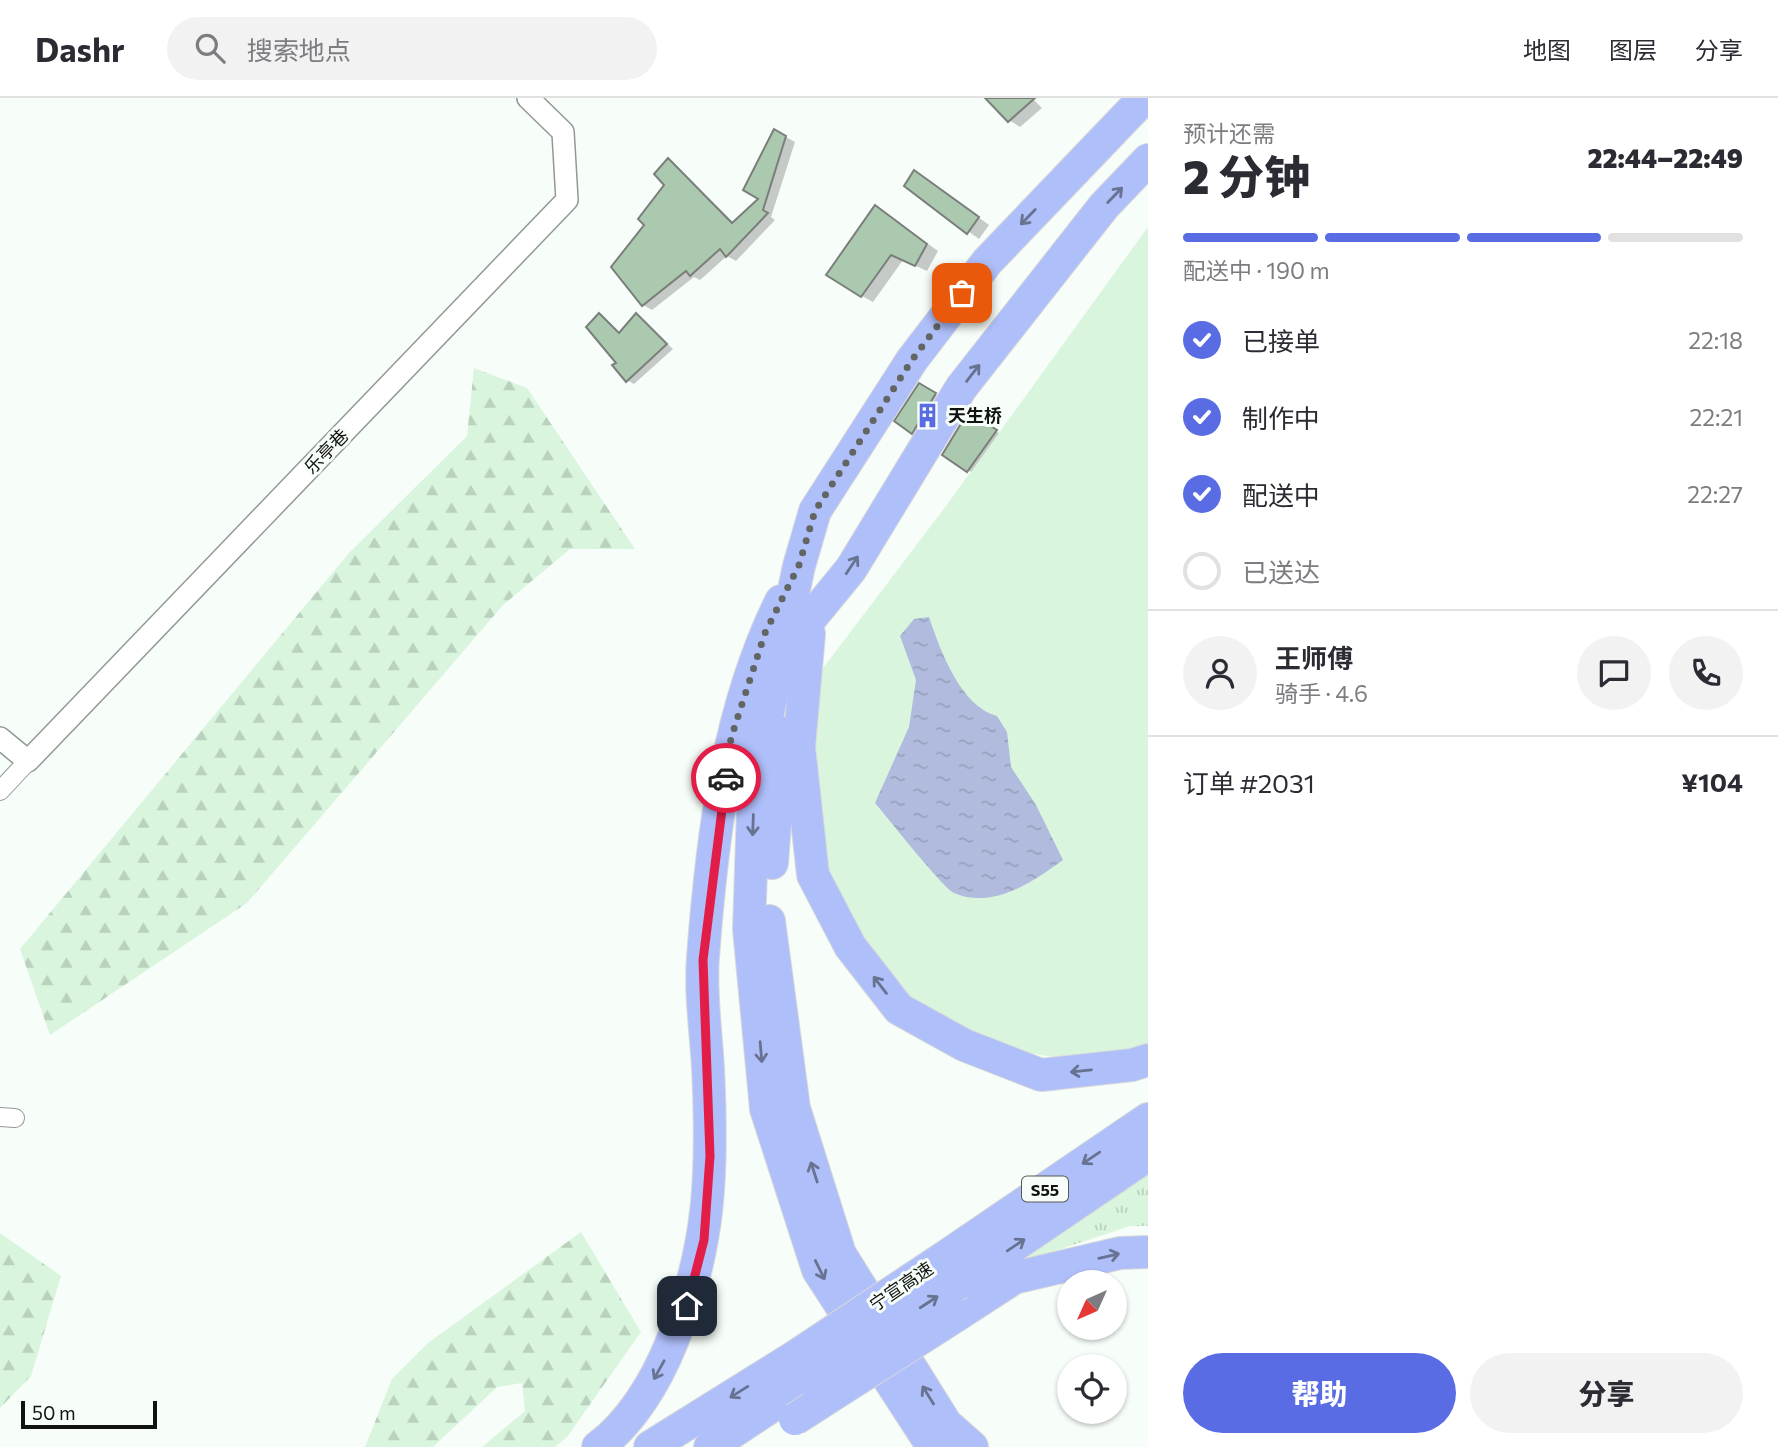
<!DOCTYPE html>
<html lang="zh">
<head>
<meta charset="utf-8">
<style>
  body { margin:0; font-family:Commissioner,"Noto Sans SC",sans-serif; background:#f2f2f3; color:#2b2b33; height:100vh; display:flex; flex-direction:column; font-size:26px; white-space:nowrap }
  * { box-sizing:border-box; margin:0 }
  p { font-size:23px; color:#7c7c81 }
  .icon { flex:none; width:38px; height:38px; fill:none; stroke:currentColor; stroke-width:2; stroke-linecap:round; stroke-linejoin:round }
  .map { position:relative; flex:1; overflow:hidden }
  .side { display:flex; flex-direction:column; background:#fff; width:630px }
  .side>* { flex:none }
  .needle { width:46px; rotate:225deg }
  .buttons { position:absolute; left:1057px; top:1172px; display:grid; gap:14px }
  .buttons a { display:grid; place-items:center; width:70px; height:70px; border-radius:50%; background:#fff; box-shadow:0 2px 5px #0004; font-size:35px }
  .scale { position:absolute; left:21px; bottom:18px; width:136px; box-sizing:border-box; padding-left:7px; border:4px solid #111311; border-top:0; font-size:19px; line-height:24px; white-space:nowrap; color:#111311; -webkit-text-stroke:5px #f7fdf8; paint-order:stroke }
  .pin { position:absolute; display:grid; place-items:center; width:60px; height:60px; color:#fff; margin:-30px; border-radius:14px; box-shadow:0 4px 10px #0006 }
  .courier { position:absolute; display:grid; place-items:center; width:70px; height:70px; margin:-35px; border:5px solid #e11d48; border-radius:50%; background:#fff; color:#222; box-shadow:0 2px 9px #0007 }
  .overview em { font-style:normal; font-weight:800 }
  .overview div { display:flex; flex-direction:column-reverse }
  .overview { display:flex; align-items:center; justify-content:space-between; height:119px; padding:0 35px }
  h1 { font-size:46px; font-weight:800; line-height:52px }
  .bar { display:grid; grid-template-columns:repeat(4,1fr); gap:10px 7px; align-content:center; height:84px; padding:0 35px }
  .bar i { height:9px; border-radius:5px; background:#e1e1e2 }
  .bar .on { background:#596ce3 }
  .bar p { grid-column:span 4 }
  .line { display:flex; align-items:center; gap:18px; padding:0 35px; border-top:2px solid #e1e1e2 }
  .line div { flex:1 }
  .round { display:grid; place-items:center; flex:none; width:74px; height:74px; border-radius:37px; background:#f2f2f3 }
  ol { padding:0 35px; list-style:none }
  li { display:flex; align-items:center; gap:21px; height:77px }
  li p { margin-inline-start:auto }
  li .icon { padding:7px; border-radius:50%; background:#596ce3; color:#fff; stroke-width:4 }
  li:last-child { color:#7c7c81 }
  li i { width:38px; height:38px; border:4px solid #e1e1e2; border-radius:50% }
  .button { display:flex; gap:14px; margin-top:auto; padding:14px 35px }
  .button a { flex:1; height:80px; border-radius:42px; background:#596ce3; color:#fff; font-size:28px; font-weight:800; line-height:80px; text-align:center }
  .button a+a { background:#f2f2f3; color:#2b2b33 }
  header { display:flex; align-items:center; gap:42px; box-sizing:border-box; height:98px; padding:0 35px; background:#fff; border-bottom:2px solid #e1e1e2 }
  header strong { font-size:33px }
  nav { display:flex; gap:38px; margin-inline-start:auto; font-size:24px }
  .search { width:490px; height:63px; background:#f2f2f3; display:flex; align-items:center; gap:18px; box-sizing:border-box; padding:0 24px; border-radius:38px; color:#7c7c81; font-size:26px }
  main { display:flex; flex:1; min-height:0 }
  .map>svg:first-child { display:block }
  .grass { fill:url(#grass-tufts) }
  .forest { fill:url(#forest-firs) }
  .green { fill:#d9f5de }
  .water { fill:url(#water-ripples) }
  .shadow { fill:#0003 }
  .building { fill:#aac9af; stroke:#7b7f7b; stroke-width:2 }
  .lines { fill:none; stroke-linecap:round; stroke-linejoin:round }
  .minor-casing { stroke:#949994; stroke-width:20 }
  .tertiary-casing { stroke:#949994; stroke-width:24 }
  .motorway-casing { stroke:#d9d9d9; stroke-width:34 }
  .minor { stroke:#fff; stroke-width:18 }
  .tertiary { stroke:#fff; stroke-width:21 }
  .motorway { stroke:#afbffa; stroke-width:32 }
  .motorway-bridge-casing { stroke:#d9d9d9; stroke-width:34; stroke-linecap:butt }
  .motorway-bridge { stroke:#afbffa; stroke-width:32 }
  .oneway { stroke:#687291 }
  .done { stroke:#626562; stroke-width:7; stroke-dasharray:0 12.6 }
  .route { stroke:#e11d48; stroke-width:9 }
  .labels { text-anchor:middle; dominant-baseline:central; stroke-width:6; stroke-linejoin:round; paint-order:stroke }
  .shield { fill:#f7fdf8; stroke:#565956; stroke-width:2 }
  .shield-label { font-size:16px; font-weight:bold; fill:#111311 }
  .poi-label { font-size:18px; font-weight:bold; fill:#111311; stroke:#f7fdf8; text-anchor:start }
  .street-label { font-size:18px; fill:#111311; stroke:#f7fdf8 }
</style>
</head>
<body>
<header>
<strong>Dashr</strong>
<div class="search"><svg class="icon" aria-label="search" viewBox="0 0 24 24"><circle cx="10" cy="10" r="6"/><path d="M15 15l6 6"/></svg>搜索地点</div>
<nav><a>地图</a><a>图层</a><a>分享</a></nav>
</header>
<main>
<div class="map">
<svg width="1148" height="1349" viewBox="0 0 1148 1349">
  <defs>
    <pattern id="grass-tufts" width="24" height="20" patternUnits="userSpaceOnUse" patternTransform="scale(1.75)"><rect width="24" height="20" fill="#d9f5de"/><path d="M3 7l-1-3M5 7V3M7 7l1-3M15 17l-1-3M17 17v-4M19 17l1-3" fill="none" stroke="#b9d1bd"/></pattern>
    <pattern id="forest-firs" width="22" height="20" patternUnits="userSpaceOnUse" patternTransform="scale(1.75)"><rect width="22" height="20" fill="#d9f5de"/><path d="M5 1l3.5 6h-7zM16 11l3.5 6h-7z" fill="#b9d1bd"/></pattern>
    <pattern id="water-ripples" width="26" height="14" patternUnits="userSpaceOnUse" patternTransform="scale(1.75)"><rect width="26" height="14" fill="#b1bbdd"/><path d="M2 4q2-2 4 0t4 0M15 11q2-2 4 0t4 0" fill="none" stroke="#97a0bd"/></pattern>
  </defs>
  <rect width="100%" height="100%" fill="#f7fdf8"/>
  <path class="grass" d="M1148,1075V1128H1130L1019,1165Z"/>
  <g class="forest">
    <path d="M474,270L527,290L635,451H570L503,507L247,805L50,937L20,851L349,455L467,338Z"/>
    <path d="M581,1134L641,1234L567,1339L555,1349H482L525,1313L522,1285L497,1289L433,1349H365L392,1281L428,1245Z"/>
    <path d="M0,1135L61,1178L31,1278L0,1310Z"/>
  </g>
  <path class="green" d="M1148,129V946L1083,964L1018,953L962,933L901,892L858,840L821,756L812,672L814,582L946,408Z"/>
  <path class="water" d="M929,519C940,552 961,609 997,618L1007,634L1011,669L1036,707L1063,762C1034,783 993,812 954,795C943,790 887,719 875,705L909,629L916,582L900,538L914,521Z"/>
  <g class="shadow">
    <path d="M987,0H1032L1042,10L1020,29L1009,22Z"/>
    <path d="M775,33L795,44L771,119L775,122L736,163L727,158L700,182L694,179L652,212L643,207L647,127L666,87L669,62L734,125L761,100Z"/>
    <path d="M926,81L989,127L979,141L906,88Z"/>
    <path d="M876,109L938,153L927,173L903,162L873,204L862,198Z"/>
    <path d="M599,217L620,235L636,217L673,251L634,286L627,282Z"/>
    <path d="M920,287L938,298L915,336L897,323Z"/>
    <path d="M968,317L999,335L971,374L944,356Z"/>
  </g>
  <g class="building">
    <path d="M985,0H1035L1008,24Z"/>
    <path d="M774,31L786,38L763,112L768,115L726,159L720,151L690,178L686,173L642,208L611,169L644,127L638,121L664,87L654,76L668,60L732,125L758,101L743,92Z"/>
    <path d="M914,72L979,119L967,136L904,88Z"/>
    <path d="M875,107L927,146L915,168L891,157L861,199L826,177Z"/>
    <path d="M599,215L619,235L636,215L667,246L626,284L612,267L616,265L586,229Z"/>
    <path d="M919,285L936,295L912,336L894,323Z"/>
    <path d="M968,314L997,332L967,374L942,357Z"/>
  </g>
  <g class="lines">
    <defs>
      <g id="minor">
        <path d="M0,693L28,663"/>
        <path d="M0,1019L15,1020"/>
      </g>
      <path id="tertiary" d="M0,640L28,663L567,102L563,34L528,0"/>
      <g id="motorway">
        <path d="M809,536L799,649L813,777L850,848L899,911L964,947L1041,977L1132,967L1148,962"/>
        <path d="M798,557L810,521L851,471L961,290L1104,108L1148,62"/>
        <path d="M772,765L782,635"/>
        <path d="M769,823L794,1010L840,1156L946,1326L972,1349"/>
        <path d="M942,1161L1148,1021"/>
        <path d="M959,1185L1148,1057"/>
        <path d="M957,1217L1014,1180L1120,1155L1148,1154"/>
        <path d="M598,1349C631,1325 656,1283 671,1246C711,1151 713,1072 708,970C706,934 700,895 703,859C712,739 727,612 781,503"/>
        <path d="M650,1349L796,1258"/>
        <path d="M710,1349L811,1282"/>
        <path d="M933,1349L818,1172L766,1011L749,831L754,681L799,468L815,413L912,262L987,164L1144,0"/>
      </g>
    </defs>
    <use href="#minor" class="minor-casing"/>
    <use href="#tertiary" class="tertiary-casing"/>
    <use href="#motorway" class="motorway-casing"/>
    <use href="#minor" class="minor"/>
    <use href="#tertiary" class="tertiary"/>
    <use href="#motorway" class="motorway"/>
    <defs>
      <g id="motorway-bridge">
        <path d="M796,1258L942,1161"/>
        <path d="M811,1282L959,1185"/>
        <path d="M795,1321L957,1217"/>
      </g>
    </defs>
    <use href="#motorway-bridge" class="motorway-bridge-casing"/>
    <use href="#motorway-bridge" class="motorway-bridge"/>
  </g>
  <defs><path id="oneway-shaft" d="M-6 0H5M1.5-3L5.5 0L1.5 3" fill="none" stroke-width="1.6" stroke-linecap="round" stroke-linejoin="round" transform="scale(1.75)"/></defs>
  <g class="oneway">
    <use href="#oneway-shaft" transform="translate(1115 97) rotate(-46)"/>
    <use href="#oneway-shaft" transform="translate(1028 119) rotate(134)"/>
    <use href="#oneway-shaft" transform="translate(973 275) rotate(-52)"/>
    <use href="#oneway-shaft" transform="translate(852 467) rotate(-56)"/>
    <use href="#oneway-shaft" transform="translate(753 727) rotate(92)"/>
    <use href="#oneway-shaft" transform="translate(880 887) rotate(-128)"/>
    <use href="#oneway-shaft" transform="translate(761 954) rotate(85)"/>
    <use href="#oneway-shaft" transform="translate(1081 973) rotate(174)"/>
    <use href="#oneway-shaft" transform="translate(1091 1060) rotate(146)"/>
    <use href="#oneway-shaft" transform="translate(814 1074) rotate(-108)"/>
    <use href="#oneway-shaft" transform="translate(1016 1147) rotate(-34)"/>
    <use href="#oneway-shaft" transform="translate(1109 1158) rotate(-13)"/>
    <use href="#oneway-shaft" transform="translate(820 1172) rotate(64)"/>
    <use href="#oneway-shaft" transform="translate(929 1204) rotate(-33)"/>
    <use href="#oneway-shaft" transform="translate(659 1272) rotate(119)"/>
    <use href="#oneway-shaft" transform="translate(739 1294) rotate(148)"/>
    <use href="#oneway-shaft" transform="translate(928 1297) rotate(-122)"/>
  </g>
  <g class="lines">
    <path class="done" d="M726,680L731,640L765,535L799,467L815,413L912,262L962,195"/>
    <path class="route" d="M687,1208L704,1142L710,1058L703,862L726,680"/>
  </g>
  <defs>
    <symbol id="building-bare" viewBox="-9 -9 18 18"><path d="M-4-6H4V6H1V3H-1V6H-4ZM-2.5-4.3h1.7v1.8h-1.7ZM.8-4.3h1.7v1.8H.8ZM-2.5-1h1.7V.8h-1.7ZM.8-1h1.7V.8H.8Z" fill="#596ce3" stroke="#f7fdf8" stroke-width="2.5" paint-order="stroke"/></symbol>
  </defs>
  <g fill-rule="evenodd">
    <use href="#building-bare" x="910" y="300" width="35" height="35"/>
  </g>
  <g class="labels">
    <rect class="shield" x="1022" y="1078.5" width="46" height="25" rx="5"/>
    <g class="shield-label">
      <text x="1045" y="1091">S55</text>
    </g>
    <g class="poi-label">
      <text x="948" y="317">天生桥</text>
    </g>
    <g class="street-label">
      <text transform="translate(326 353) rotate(-46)">乐亭巷</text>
      <text transform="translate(901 1188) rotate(-34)">宁宣高速</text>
    </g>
  </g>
</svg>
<div class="buttons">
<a><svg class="needle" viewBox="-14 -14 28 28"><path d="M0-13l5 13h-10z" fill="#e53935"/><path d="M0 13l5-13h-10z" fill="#7c7c81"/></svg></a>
<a><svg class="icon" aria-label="locate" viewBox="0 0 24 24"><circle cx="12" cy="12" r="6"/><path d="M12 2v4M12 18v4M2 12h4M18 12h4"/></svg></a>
</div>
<div class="scale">50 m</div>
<div class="pin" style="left:962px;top:195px;background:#ea580c"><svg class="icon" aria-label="bag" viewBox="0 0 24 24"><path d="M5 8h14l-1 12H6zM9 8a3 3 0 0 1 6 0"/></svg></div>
<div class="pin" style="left:687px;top:1208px;background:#1f2937"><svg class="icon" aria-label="home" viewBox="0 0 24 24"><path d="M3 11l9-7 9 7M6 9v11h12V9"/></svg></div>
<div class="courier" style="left:726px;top:680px"><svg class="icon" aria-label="car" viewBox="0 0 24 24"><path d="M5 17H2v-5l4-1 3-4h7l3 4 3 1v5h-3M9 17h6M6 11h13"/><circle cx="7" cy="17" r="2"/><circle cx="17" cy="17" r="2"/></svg></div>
</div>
<section class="side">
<div class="overview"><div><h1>2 分钟</h1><p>预计还需</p></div><em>22:44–22:49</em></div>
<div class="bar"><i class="on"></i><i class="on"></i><i class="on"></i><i></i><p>配送中 · 190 m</p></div>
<ol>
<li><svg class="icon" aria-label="check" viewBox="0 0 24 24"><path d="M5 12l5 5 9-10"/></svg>已接单<p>22:18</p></li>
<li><svg class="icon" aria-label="check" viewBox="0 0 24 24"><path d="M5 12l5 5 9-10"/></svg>制作中<p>22:21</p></li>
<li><svg class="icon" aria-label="check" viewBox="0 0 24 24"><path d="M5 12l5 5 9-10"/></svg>配送中<p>22:27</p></li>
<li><i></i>已送达</li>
</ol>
<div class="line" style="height:126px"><a class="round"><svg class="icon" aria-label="person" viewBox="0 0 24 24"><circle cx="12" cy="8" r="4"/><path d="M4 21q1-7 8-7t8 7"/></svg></a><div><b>王师傅</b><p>骑手 · 4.6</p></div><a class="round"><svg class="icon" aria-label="chat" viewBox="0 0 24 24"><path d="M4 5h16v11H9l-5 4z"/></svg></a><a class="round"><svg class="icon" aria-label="phone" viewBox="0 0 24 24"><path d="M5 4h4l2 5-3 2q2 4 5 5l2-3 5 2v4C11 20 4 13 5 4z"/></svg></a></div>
<div class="line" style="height:91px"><div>订单 #2031</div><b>¥104</b></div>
<div class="button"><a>帮助</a><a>分享</a></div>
</section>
</main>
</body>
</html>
